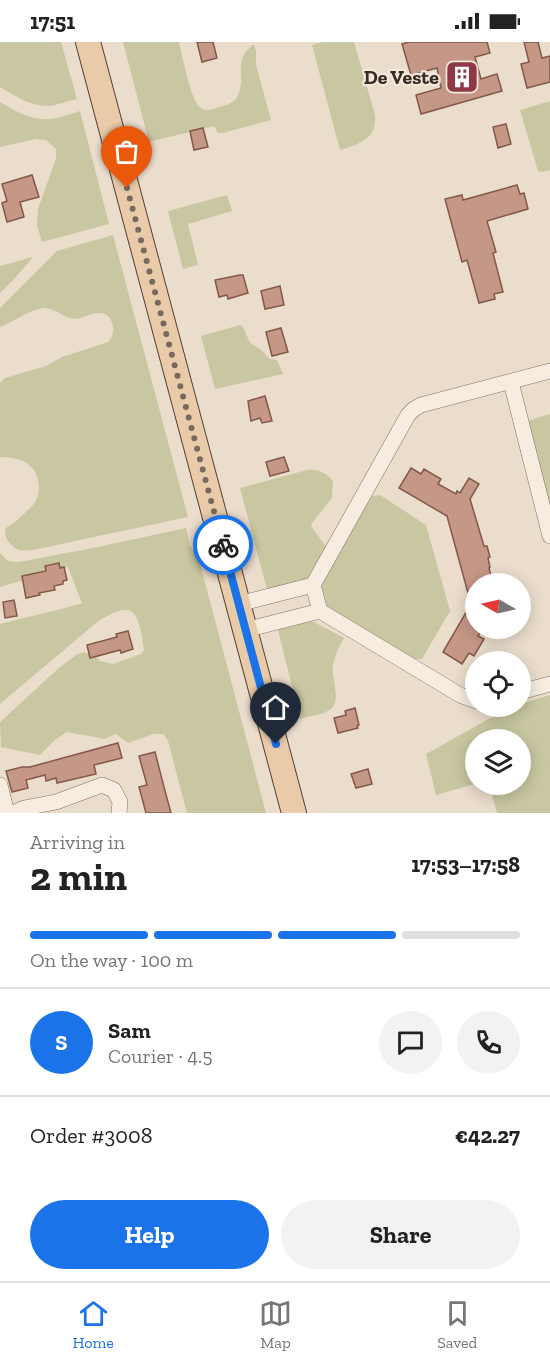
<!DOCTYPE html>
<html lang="en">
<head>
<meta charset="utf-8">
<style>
  body { margin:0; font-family:"Zilla Slab",serif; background:#f2f2f2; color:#222; height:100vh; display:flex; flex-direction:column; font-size:22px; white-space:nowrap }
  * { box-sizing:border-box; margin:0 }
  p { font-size:20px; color:#767676 }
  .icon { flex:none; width:33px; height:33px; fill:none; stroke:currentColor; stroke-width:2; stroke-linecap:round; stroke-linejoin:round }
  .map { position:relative; height:771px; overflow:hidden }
  .drawer { display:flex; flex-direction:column; background:#fff; flex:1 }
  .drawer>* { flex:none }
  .needle { width:39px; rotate:279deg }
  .fabs { position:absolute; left:465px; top:531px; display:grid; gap:12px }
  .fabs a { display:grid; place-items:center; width:66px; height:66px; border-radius:50%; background:#fff; box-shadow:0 3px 15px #0003; font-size:30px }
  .pin { position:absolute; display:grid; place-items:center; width:51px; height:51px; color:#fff; margin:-62px -26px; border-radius:50% 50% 50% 0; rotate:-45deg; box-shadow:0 0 6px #0007 }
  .pin .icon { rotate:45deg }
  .courier { position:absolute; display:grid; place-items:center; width:60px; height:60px; margin:-30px; border:4px solid #1a73e8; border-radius:50%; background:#fff; color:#222; box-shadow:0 2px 8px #0007 }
  .headline em { font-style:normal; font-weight:700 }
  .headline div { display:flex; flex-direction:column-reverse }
  .headline { display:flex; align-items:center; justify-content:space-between; height:102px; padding:0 30px }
  h1 { font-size:39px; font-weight:700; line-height:45px }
  .bar { display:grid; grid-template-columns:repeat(4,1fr); gap:9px 6px; align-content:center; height:72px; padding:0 30px }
  .bar i { height:8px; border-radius:4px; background:#e0e0e0 }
  .bar .on { background:#1a73e8 }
  .bar p { grid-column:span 4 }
  .line { display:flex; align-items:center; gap:15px; padding:0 30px; border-top:2px solid #e0e0e0 }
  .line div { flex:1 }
  .round { display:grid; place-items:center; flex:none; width:63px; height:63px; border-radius:32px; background:#f2f2f2 }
  .action { display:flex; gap:12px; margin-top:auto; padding:12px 30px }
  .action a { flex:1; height:69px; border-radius:36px; background:#1a73e8; color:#fff; font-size:24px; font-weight:700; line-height:69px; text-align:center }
  .action a+a { background:#f2f2f2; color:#222 }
  .status { display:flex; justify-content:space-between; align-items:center; height:42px; padding:0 30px; background:#fff; direction:ltr }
  .status svg { height:16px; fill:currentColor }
  .tab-bar { display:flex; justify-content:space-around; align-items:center; height:84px; border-top:2px solid #e0e0e0; background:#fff; font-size:16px; color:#767676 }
  .tab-bar a { display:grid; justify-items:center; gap:3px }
  .tab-bar .on { color:#1a73e8 }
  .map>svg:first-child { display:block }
  .green { fill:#c8c7a1 }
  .building { fill:#c59786; stroke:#83584a; stroke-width:1.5 }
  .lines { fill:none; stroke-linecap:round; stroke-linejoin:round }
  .street-casing { stroke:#866f61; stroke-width:16 }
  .primary-casing { stroke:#553f35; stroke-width:26 }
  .street { stroke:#f6ecdf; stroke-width:15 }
  .primary { stroke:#e9cba9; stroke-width:24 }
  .done { stroke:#77695e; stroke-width:6; stroke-dasharray:0 10.8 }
  .route { stroke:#1a73e8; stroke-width:8 }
  .labels { text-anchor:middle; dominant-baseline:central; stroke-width:4.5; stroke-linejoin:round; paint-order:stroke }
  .poi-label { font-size:20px; font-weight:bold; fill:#392a23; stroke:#f3e8db; text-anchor:end }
</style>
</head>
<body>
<div class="status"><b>17:51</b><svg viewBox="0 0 49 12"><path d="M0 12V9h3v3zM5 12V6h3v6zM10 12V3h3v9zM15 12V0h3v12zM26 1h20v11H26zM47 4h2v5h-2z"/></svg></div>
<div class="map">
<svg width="550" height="771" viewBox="0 0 550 771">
  <rect width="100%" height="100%" fill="#ebddcc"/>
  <g class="green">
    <path d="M0,0H61L77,57C68,59 58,63 49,64C31,65 15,54 0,45Z"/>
    <path d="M123,0H179C182,13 191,60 201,66C206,70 214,67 219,65C227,63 235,61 238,53C247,33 231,19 254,2L256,9V23L271,78L223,91H218L214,84L149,100Z"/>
    <path d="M322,0H354L375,73C377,97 360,102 340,108L312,3Z"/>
    <path d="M550,59V128L543,130L538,129L520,68Z"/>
    <path d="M0,60C15,69 32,79 51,77C60,76 70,72 80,69L109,182L42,200L37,183L38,167L56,116V107L46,98L36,97L0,105Z"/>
    <path d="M227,153L232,169L188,182L198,223L183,227L168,169Z"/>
    <path d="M113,193L188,475L33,508C28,508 23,509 19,508C11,505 1,493 7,485C9,483 13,482 15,480C21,475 27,469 32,464C44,450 40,427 23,419C16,416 8,415 0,415V341L5,336L46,324L62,315L108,300C117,293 114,272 101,271C91,270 83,277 74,277C63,276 55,265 43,266C29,268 13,280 0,285V266L57,209Z"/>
    <path d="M33,215L15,236L0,251V224Z"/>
    <path d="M240,283L243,285L250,301L260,307L270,317L277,318L283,332L215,347L201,294Z"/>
    <path d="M550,372V470L527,379Z"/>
    <path d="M307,428C319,427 325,430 333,439L332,456L312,481L311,484L327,506L307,540L268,551L240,446Z"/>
    <path d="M380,453L426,483L450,569L422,617L409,618L325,568L320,546L329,527L372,454Z"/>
    <path d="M186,486L190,504L198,514L266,771H187L168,699L164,692H153L128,701L116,692L105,697L67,690L55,698L40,713L1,705L0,680L60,625L76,613L84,610L96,615L100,619L113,622L141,612L144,608C138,569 135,555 96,581L0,662V582L69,565L82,561L68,525L0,545V511L8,519L19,520L93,506Z"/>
    <path d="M309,580H314L344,596C339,604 335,613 333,623C331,635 341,658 332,666C325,673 309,674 300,677L278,588Z"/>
    <path d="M550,653V771H497L489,743L520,742V698H476L475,742L436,753L426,712L510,665L520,664L521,662Z"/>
  </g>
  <g class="building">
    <path d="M197,0H213L217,16L202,20Z"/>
    <path d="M409,0H487L490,11L475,15L481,37L497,32L502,49L421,72L416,53L441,46L437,26L411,33L402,2Z"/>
    <path d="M524,0H538L542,16L550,14V40L527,46L521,22L529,20Z"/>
    <path d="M506,82L511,102L498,106L493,85Z"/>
    <path d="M203,86L208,105L194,108L190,89Z"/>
    <path d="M32,133L39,155L20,160L24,175L7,180L2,161L7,159L2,142Z"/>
    <path d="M517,143L520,152L524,151L528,167L487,179L496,210L493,211L503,250L494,252L495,257L479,261L467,218L462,220L445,157L462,153L463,158Z"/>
    <path d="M240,233H243L248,251L228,257L227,253L219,255L215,238Z"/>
    <path d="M280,244L284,263L265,267L261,249Z"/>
    <path d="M281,286L288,310L272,314L266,290Z"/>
    <path d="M265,354L272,379L262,381L260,376L251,379L248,359Z"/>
    <path d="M284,415L289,429L270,434L266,420Z"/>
    <path d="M411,426L421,432L424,427L441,437L438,442L456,452L457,449L460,451L469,436L479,442L470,457L484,504H487L490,515L488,516L490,525L489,526L493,542H476V586H483L478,594L484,597L474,614L469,611L462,622L443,610L471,562L447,474L399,446Z"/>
    <path d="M59,521L60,526L64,525L67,538L63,539V542L54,544L55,548L39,551L40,553L26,556L22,534L46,529L45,524Z"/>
    <path d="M14,558L17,574L5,576L3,560Z"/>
    <path d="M128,589L133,607L121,611L120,608L90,616L87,603L117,595L116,592Z"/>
    <path d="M355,666L359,683L357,684L358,686L338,691L334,676L346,673L345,669Z"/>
    <path d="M118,701L122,716L94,723L96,732L57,741L56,736L46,739L45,733L26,738L28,746L12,750L6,729L22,725H30Z"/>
    <path d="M155,710L165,749L171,771H146L139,745L147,743L139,714Z"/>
    <path d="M368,727L372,742L356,746L351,732Z"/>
  </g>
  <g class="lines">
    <defs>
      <g id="street">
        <path d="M511,340L550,494"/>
        <path d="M238,562L313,543"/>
        <path d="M320,569L313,543L408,373L414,367L421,363L550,329"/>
        <path d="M245,588L320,569L460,653L476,659"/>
        <path d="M520,650L550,642"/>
        <path d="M0,743L7,771"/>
        <path d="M14,771L24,766L56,760L102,743L114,748L120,760L119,771"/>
      </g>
      <path id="primary" d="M88,0L294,771"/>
    </defs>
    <use href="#street" class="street-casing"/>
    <use href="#primary" class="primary-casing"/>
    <use href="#street" class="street"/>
    <use href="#primary" class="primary"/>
  </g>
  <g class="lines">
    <path class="done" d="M127,146L223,503"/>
    <path class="route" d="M223,503L276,702"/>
  </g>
  <defs>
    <symbol id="building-square" viewBox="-11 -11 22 22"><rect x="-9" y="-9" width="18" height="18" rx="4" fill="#8f3846" stroke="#f3e8db"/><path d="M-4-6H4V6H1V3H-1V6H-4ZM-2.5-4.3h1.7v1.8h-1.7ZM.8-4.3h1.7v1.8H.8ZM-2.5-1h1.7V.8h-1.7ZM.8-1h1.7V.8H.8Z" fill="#fff"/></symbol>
  </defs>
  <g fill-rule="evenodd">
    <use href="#building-square" x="443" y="16" width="38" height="38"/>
  </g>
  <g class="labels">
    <g class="poi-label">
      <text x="439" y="35">De Veste</text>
    </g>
  </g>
</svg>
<div class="fabs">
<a><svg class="needle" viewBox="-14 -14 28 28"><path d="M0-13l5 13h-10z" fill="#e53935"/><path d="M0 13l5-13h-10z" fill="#767676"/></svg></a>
<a><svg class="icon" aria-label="locate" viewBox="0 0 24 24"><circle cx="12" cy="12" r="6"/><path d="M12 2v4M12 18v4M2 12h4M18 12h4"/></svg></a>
<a><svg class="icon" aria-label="layers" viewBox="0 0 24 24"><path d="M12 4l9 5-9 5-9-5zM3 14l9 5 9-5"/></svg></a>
</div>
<div class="pin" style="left:127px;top:146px;background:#ea580c"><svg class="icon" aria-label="bag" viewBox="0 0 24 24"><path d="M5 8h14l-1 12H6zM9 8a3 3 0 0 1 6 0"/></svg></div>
<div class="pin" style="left:276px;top:702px;background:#1f2937"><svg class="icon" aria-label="home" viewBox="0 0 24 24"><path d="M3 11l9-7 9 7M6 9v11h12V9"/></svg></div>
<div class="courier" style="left:223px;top:503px"><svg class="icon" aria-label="bike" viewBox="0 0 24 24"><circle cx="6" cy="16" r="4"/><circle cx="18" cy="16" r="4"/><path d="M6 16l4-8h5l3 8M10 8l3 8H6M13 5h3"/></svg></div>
</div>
<section class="drawer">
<div class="headline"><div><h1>2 min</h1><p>Arriving in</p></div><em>17:53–17:58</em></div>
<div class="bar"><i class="on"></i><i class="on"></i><i class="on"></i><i></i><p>On the way · 100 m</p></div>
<div class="line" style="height:108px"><b class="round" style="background:#1a73e8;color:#fff">S</b><div><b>Sam</b><p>Courier · 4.5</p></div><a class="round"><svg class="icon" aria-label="chat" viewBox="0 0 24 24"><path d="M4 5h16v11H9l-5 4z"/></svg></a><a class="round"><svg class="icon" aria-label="phone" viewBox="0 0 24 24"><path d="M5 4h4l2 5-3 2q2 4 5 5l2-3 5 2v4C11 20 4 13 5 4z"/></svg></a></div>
<div class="line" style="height:78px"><div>Order #3008</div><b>€42.27</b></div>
<div class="action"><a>Help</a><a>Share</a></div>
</section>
<nav class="tab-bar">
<a class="on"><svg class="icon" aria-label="home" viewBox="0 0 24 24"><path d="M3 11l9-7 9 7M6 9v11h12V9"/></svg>Home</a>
<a><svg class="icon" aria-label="map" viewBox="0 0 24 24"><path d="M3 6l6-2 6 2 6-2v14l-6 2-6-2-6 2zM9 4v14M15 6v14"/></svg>Map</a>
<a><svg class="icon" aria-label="saved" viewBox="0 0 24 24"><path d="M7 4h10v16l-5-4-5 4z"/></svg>Saved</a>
</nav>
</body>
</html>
